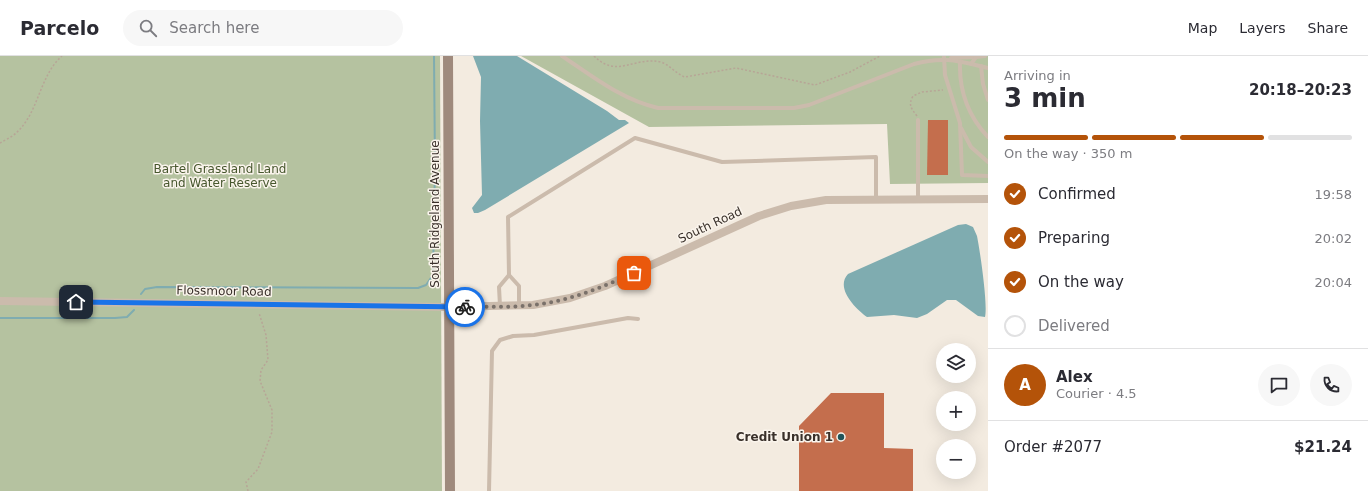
<!DOCTYPE html>
<html lang="en">
<head>
<meta charset="utf-8">
<style>
  body { margin:0; font-family:"DejaVu Sans",sans-serif; background:#f7f7f7; color:#2b2b33; height:100vh; display:flex; flex-direction:column; font-size:15px; white-space:nowrap }
  * { box-sizing:border-box; margin:0 }
  p { font-size:13px; color:#7c7c81 }
  .icon { flex:none; width:22px; height:22px; fill:none; stroke:currentColor; stroke-width:2; stroke-linecap:round; stroke-linejoin:round }
  .map { position:relative; flex:1; overflow:hidden }
  .drawer { display:flex; flex-direction:column; background:#fff; width:380px }
  .drawer>* { flex:none }
  .controls { position:absolute; left:936px; top:287px; display:grid; gap:8px }
  .controls a { display:grid; place-items:center; width:40px; height:40px; border-radius:50%; background:#fff; box-shadow:0 4px 16px #0002; font-size:20px }
  .pin { position:absolute; display:grid; place-items:center; width:34px; height:34px; color:#fff; margin:-17px; border-radius:8px; box-shadow:0 2px 6px #0006 }
  .courier { position:absolute; display:grid; place-items:center; width:40px; height:40px; margin:-20px; border:3px solid #1a73e8; border-radius:50%; background:#fff; color:#222; box-shadow:0 1px 5px #0007 }
  .summary em { font-style:normal; font-weight:600 }
  .summary div { display:flex; flex-direction:column-reverse }
  .summary { display:flex; align-items:center; justify-content:space-between; height:68px; padding:0 16px }
  h1 { font-size:26px; font-weight:600; line-height:30px }
  .bar { display:grid; grid-template-columns:repeat(4,1fr); gap:6px 4px; align-content:center; height:48px; padding:0 16px }
  .bar i { height:5px; border-radius:3px; background:#e1e1e2 }
  .bar .on { background:#b45309 }
  .bar p { grid-column:span 4 }
  .line { display:flex; align-items:center; gap:10px; padding:0 16px; border-top:1px solid #e1e1e2 }
  .line div { flex:1 }
  .round { display:grid; place-items:center; flex:none; width:42px; height:42px; border-radius:21px; background:#f7f7f7 }
  ol { padding:0 16px; list-style:none }
  li { display:flex; align-items:center; gap:12px; height:44px }
  li p { margin-inline-start:auto }
  li .icon { padding:4px; border-radius:50%; background:#b45309; color:#fff; stroke-width:4 }
  li:last-child { color:#7c7c81 }
  li i { width:22px; height:22px; border:2px solid #e1e1e2; border-radius:50% }
  header { display:flex; align-items:center; gap:24px; box-sizing:border-box; height:56px; padding:0 20px; background:#fff; border-bottom:1px solid #e1e1e2 }
  header strong { font-size:19px }
  nav { display:flex; gap:22px; margin-inline-start:auto; font-size:14px }
  .search { width:280px; height:36px; background:#f7f7f7; display:flex; align-items:center; gap:10px; box-sizing:border-box; padding:0 14px; border-radius:22px; color:#7c7c81; font-size:15px }
  main { display:flex; flex:1; min-height:0 }
  .map>svg:first-child { display:block }
  .green { fill:#b5c2a0 }
  .water { fill:#7facb0 }
  .lines { fill:none; stroke-linecap:round; stroke-linejoin:round }
  .stream { stroke:#7facb0; stroke-width:2 }
  .building { fill:#c46e4d }
  .path { stroke:#b7a596; stroke-width:1.5; stroke-dasharray:2 2; stroke-linecap:butt }
  .lane { stroke:#cbbbac; stroke-width:4 }
  .street { stroke:#cbbbac; stroke-width:8 }
  .secondary { stroke:#9f8a7d; stroke-width:10 }
  .done { stroke:#7a716a; stroke-width:4; stroke-dasharray:0 7.2 }
  .route { stroke:#1a73e8; stroke-width:5 }
  .poi-dot { fill:#20545a; stroke:#faf4ec; stroke-width:1.5 }
  .labels { text-anchor:middle; dominant-baseline:central; stroke-width:3; stroke-linejoin:round; paint-order:stroke }
  .park-label { font-size:12px; fill:#47572e; stroke:#faf4ec }
  .street-label { font-size:12px; fill:#39302a; stroke:#faf4ec }
  .poi-label { font-size:12px; font-weight:bold; fill:#39302a; stroke:#faf4ec; text-anchor:end }
</style>
</head>
<body>
<header>
<strong>Parcelo</strong>
<div class="search"><svg class="icon" aria-label="search" viewBox="0 0 24 24"><circle cx="10" cy="10" r="6"/><path d="M15 15l6 6"/></svg>Search here</div>
<nav><a>Map</a><a>Layers</a><a>Share</a></nav>
</header>
<main>
<div class="map">
<svg width="988" height="435" viewBox="0 0 988 435">
  <rect width="100%" height="100%" fill="#f3ebe0"/>
  <g class="green">
    <path d="M0,0H440L442,435H0Z"/>
    <path d="M521,0H988V127L890,128L887,68L649,71Z"/>
  </g>
  <g class="water">
    <path d="M473,0H517L607,55L619,64H625L629,67L485,154L478,157H474L472,152L482,139L480,65L481,21Z"/>
    <path d="M966,168L973,171L977,180C980,195 988,249 985,261L978,260L956,244H947L927,258L917,262L894,259L867,261C855,252 835,232 848,218L958,169Z"/>
  </g>
  <g class="lines">
    <g class="stream">
      <path d="M141,238L145,233L157,231L418,232L426,229L433,219L435,110L434,0"/>
      <path d="M0,262H115L127,261L134,254"/>
    </g>
  </g>
  <g class="building">
    <path d="M928,64H948V119H927Z"/>
    <path d="M831,337H884V392L913,393V435H799V370Z"/>
  </g>
  <g class="lines">
    <g class="path">
      <path d="M594,0C617,23 634,0 661,6C670,9 676,18 685,21L736,12L815,29L850,16L880,0"/>
      <path d="M917,60C911,52 908,49 913,40L922,36L943,34"/>
      <path d="M0,87C5,84 12,81 16,77C39,57 39,20 62,0"/>
      <path d="M248,435L246,426L258,413L272,376V354L260,325L261,314L268,304L266,279L259,257"/>
    </g>
    <g class="lane">
      <path d="M562,0C592,20 622,44 658,52H794L809,49L914,8C944,0 958,5 988,12"/>
      <path d="M944,1L945,19L960,67L962,119L988,120"/>
      <path d="M951,2L976,1"/>
      <path d="M960,6C959,35 968,60 988,81"/>
      <path d="M971,8L976,1L985,0"/>
      <path d="M981,10L983,28L988,44"/>
      <path d="M918,64V143"/>
      <path d="M961,72L971,91L988,106"/>
      <path d="M509,219L508,161L635,82L722,106L876,101V144"/>
      <path d="M500,250L499,231L509,219L519,230V249"/>
      <path d="M489,435L492,295L500,284L513,280L534,279L628,262L638,263"/>
    </g>
    <path class="street" d="M0,245L448,251L533,249L570,242L605,230L759,160L791,150L826,144L988,143"/>
    <path class="secondary" d="M448,0L450,435"/>
  </g>
  <g class="lines">
    <path class="done" d="M465,251C487,250 510,252 532,249C568,246 602,231 634,217"/>
    <path class="route" d="M76,246L465,251"/>
  </g>
  <circle class="poi-dot" cx="841" cy="381" r="4"/>
  <g class="labels">
    <g class="park-label">
      <text x="220" y="113">Bartel Grassland Land<tspan x="220" dy="14">and Water Reserve</tspan></text>
    </g>
    <g class="street-label">
      <text transform="translate(435 158) rotate(-90)">South Ridgeland Avenue</text>
      <text transform="translate(710 169) rotate(-25)">South Road</text>
      <text transform="translate(224 235) rotate(1)">Flossmoor Road</text>
    </g>
    <g class="poi-label">
      <text x="833" y="381">Credit Union 1</text>
    </g>
  </g>
</svg>
<div class="controls">
<a><svg class="icon" aria-label="layers" viewBox="0 0 24 24"><path d="M12 4l9 5-9 5-9-5zM3 14l9 5 9-5"/></svg></a>
<a>+</a>
<a>−</a>
</div>
<div class="pin" style="left:634px;top:217px;background:#ea580c"><svg class="icon" aria-label="bag" viewBox="0 0 24 24"><path d="M5 8h14l-1 12H6zM9 8a3 3 0 0 1 6 0"/></svg></div>
<div class="pin" style="left:76px;top:246px;background:#1f2937"><svg class="icon" aria-label="home" viewBox="0 0 24 24"><path d="M3 11l9-7 9 7M6 9v11h12V9"/></svg></div>
<div class="courier" style="left:465px;top:251px"><svg class="icon" aria-label="bike" viewBox="0 0 24 24"><circle cx="6" cy="16" r="4"/><circle cx="18" cy="16" r="4"/><path d="M6 16l4-8h5l3 8M10 8l3 8H6M13 5h3"/></svg></div>
</div>
<section class="drawer">
<div class="summary"><div><h1>3 min</h1><p>Arriving in</p></div><em>20:18–20:23</em></div>
<div class="bar"><i class="on"></i><i class="on"></i><i class="on"></i><i></i><p>On the way · 350 m</p></div>
<ol>
<li><svg class="icon" aria-label="check" viewBox="0 0 24 24"><path d="M5 12l5 5 9-10"/></svg>Confirmed<p>19:58</p></li>
<li><svg class="icon" aria-label="check" viewBox="0 0 24 24"><path d="M5 12l5 5 9-10"/></svg>Preparing<p>20:02</p></li>
<li><svg class="icon" aria-label="check" viewBox="0 0 24 24"><path d="M5 12l5 5 9-10"/></svg>On the way<p>20:04</p></li>
<li><i></i>Delivered</li>
</ol>
<div class="line" style="height:72px"><b class="round" style="background:#b45309;color:#fff">A</b><div><b>Alex</b><p>Courier · 4.5</p></div><a class="round"><svg class="icon" aria-label="chat" viewBox="0 0 24 24"><path d="M4 5h16v11H9l-5 4z"/></svg></a><a class="round"><svg class="icon" aria-label="phone" viewBox="0 0 24 24"><path d="M5 4h4l2 5-3 2q2 4 5 5l2-3 5 2v4C11 20 4 13 5 4z"/></svg></a></div>
<div class="line" style="height:52px"><div>Order #2077</div><b>$21.24</b></div>
</section>
</main>
</body>
</html>
